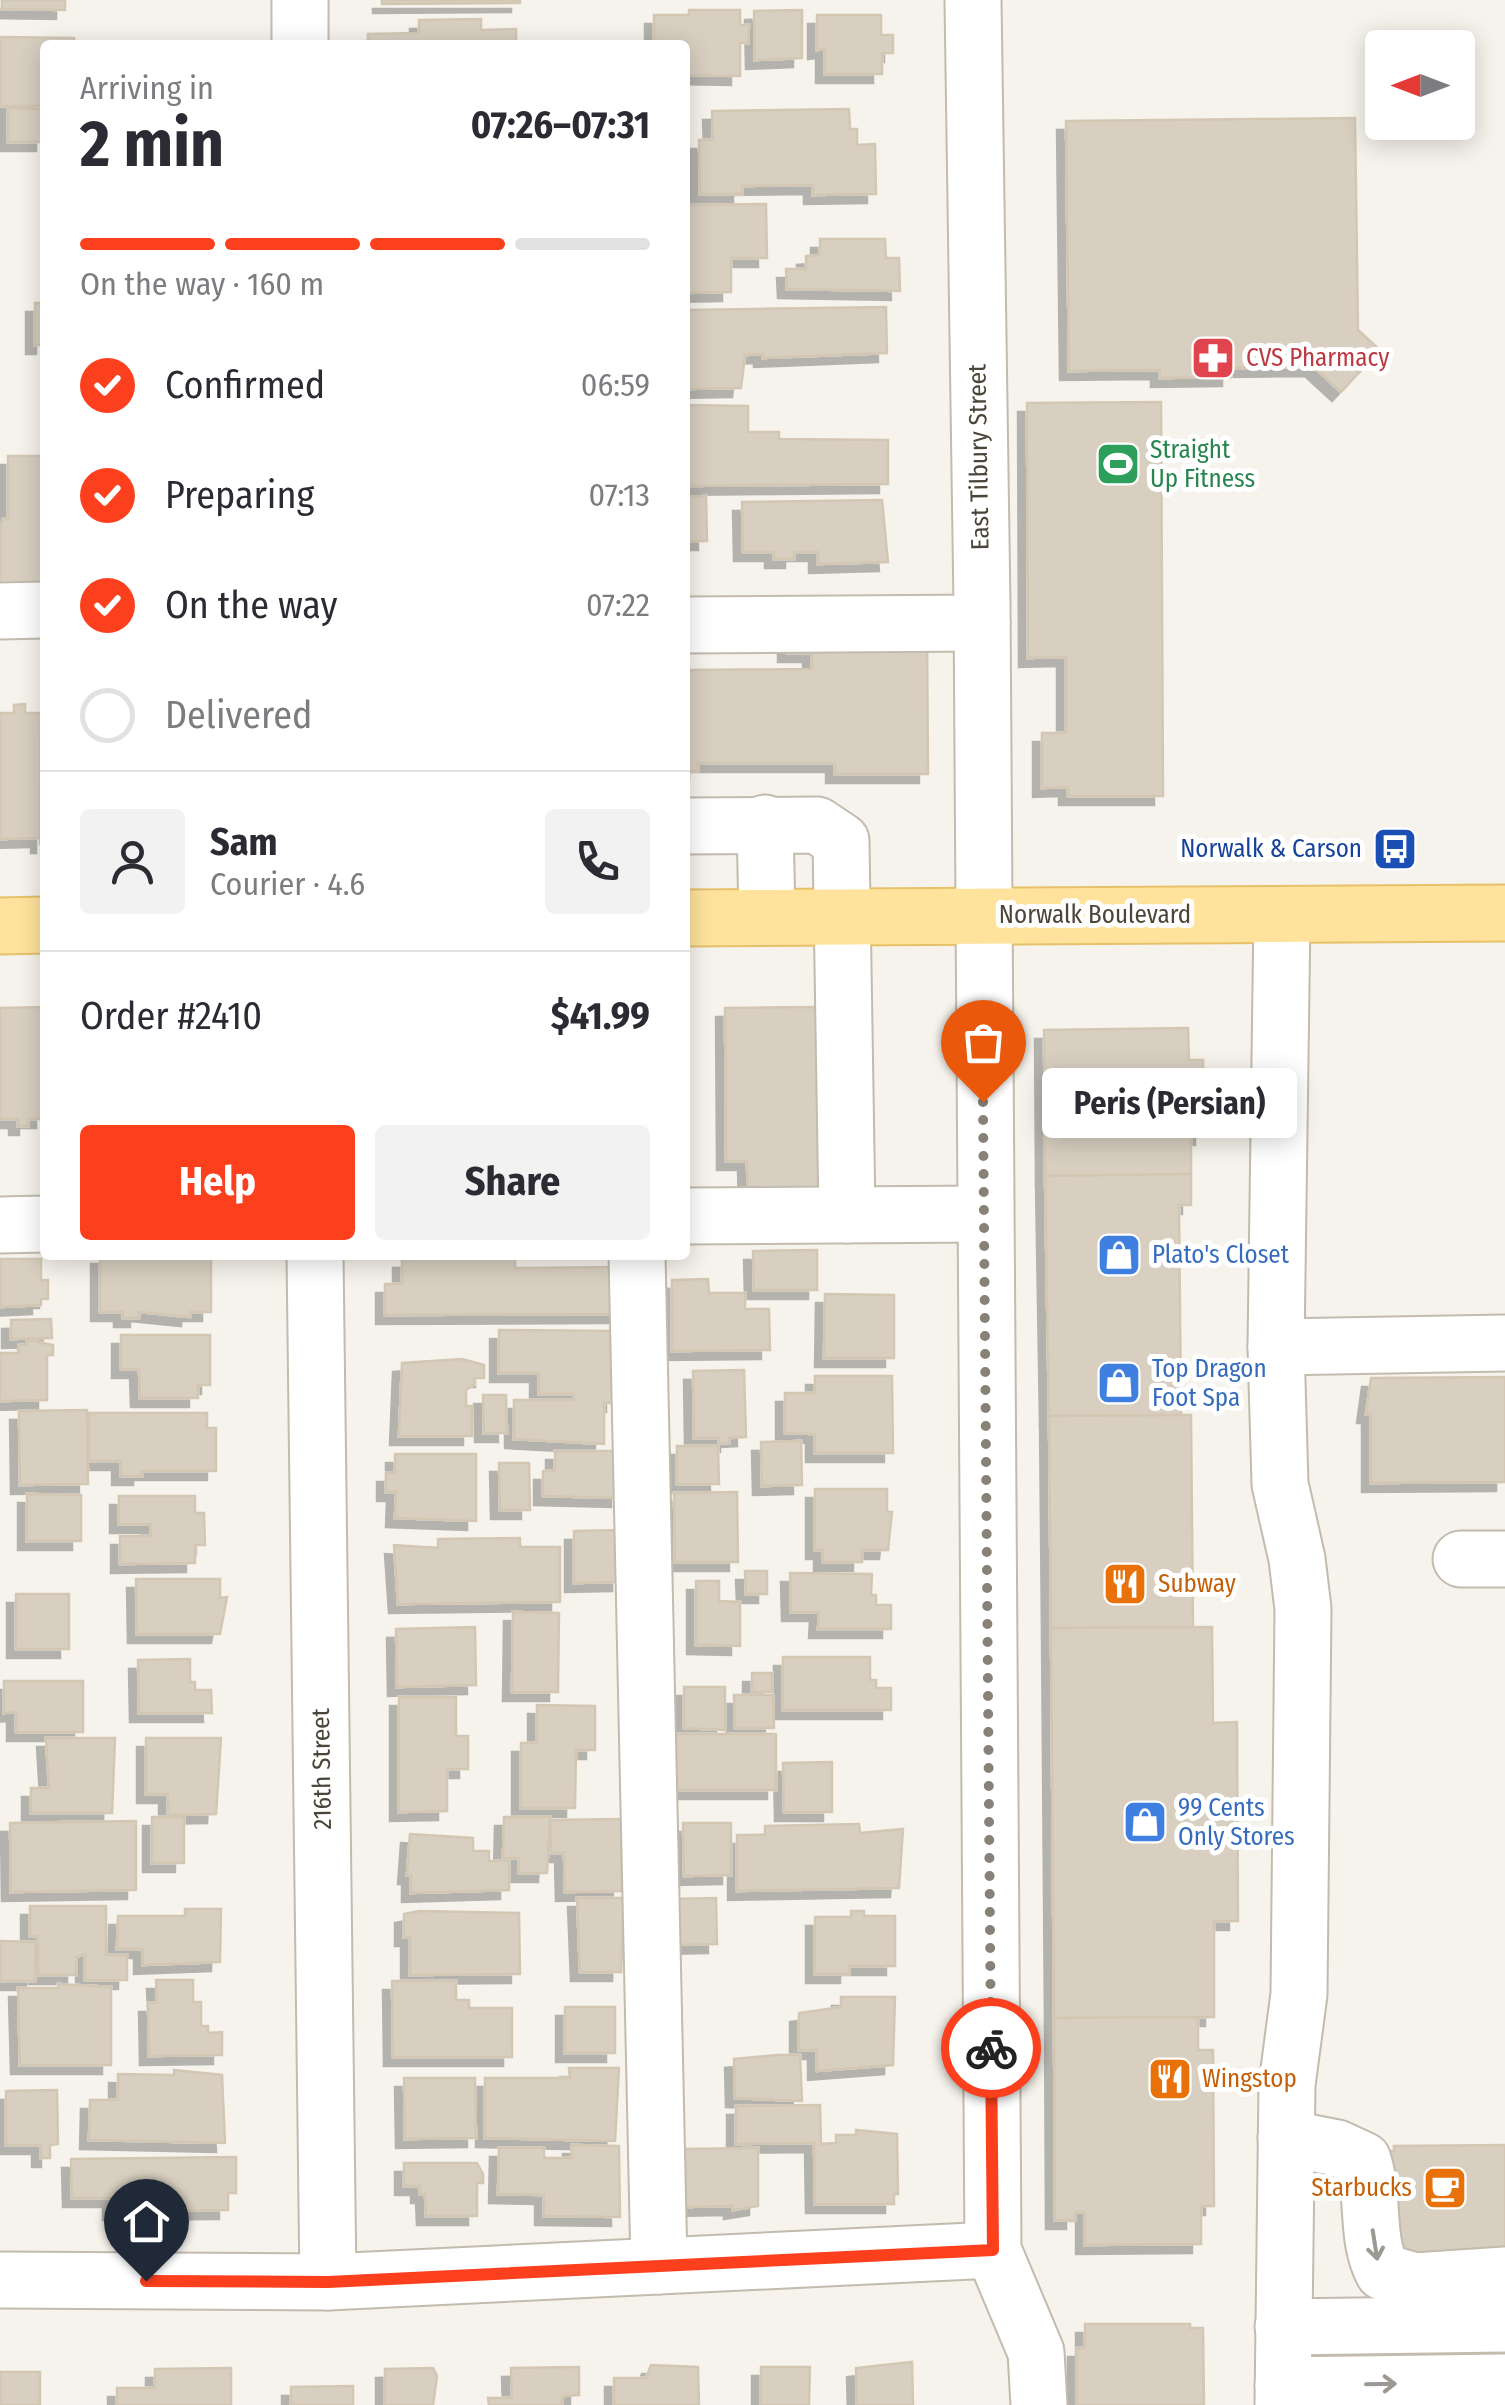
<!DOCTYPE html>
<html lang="en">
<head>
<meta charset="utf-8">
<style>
  body { margin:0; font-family:"Fira Sans Condensed",sans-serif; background:#f2f2f3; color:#2b2b33; height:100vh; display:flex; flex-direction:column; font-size:38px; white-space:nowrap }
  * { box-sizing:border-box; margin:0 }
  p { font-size:32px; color:#7c7c81 }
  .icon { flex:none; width:55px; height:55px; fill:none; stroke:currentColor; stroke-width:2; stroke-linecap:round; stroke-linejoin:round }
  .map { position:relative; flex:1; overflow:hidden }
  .sheet { position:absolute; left:40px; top:40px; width:650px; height:1220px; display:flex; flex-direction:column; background:#fff; border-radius:10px; box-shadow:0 5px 25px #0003 }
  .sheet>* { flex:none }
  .needle { width:65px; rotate:270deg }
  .controls { position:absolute; left:1365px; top:30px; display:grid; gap:20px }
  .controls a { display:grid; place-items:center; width:110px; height:110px; border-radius:10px; background:#fff; box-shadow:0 5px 25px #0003; font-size:50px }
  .pin { position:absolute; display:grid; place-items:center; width:85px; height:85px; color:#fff; margin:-102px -42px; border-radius:50% 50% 50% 0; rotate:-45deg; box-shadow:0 0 10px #0007 }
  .pin .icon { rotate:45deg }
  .courier { position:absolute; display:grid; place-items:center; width:100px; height:100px; margin:-50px; border:8px solid #fc3f1d; border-radius:50%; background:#fff; color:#222; box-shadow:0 2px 12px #0007 }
  .bubble { position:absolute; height:70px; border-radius:10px; background:#fff; box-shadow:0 5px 25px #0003; font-size:32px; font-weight:700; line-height:70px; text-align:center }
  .headline em { font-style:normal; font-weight:700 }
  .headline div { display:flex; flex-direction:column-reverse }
  .headline { display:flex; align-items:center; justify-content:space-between; height:170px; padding:0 40px }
  h1 { font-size:65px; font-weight:700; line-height:75px }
  .bar { display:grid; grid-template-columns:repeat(4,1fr); gap:15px 10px; align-content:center; height:120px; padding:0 40px }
  .bar i { height:12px; border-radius:8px; background:#e1e1e2 }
  .bar .active { background:#fc3f1d }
  .bar p { grid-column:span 4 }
  .line { display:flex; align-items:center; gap:25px; padding:0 40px; border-top:2px solid #e1e1e2 }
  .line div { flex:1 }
  .round { display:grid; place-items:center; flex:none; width:105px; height:105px; border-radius:10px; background:#f2f2f3 }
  ol { padding:0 40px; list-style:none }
  li { display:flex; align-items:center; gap:30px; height:110px }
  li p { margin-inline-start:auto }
  li .icon { padding:10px; border-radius:50%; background:#fc3f1d; color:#fff; stroke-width:4 }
  li:last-child { color:#7c7c81 }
  li i { width:55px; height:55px; border:5px solid #e1e1e2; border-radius:50% }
  .button { display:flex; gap:20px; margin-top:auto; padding:20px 40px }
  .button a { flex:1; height:115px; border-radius:10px; background:#fc3f1d; color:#fff; font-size:40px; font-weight:700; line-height:115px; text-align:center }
  .button a+a { background:#f2f2f3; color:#2b2b33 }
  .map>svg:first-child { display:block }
  .building { fill:#d8cfc1; stroke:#d3c7b4; stroke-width:2.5; filter:url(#shadow) }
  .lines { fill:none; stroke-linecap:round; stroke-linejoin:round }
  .minor-casing { stroke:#c2bbae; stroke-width:59 }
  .major-casing { stroke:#e6c16a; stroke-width:59 }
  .minor { stroke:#fff; stroke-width:55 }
  .major { stroke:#ffe39c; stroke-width:55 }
  .oneway { stroke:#9c9892 }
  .done { stroke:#878178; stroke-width:10; stroke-dasharray:0 18 }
  .route { stroke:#fc3f1d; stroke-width:12 }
  .labels { text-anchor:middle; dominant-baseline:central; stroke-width:10; stroke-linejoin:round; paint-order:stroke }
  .health-label { font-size:25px; fill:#be3a42; stroke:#fff; text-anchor:start }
  .leisure-label { font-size:25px; fill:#27864d; stroke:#fff; text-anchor:start }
  .street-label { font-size:25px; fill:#4b4439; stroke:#fff }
  .transit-label { font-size:25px; fill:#164399; stroke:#fff; text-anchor:end }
  .shop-label { font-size:25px; fill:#366cbe; stroke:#fff; text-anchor:start }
  .food-label { font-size:25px; fill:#c56008; stroke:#fff; text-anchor:start }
</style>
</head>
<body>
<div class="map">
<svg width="1505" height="2405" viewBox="0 0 1505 2405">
  <defs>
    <filter id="shadow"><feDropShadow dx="-9" dy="9" stdDeviation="0" flood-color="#0004"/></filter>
  </defs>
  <rect width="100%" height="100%" fill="#f6f3ec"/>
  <g class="building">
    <path d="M2,0H65V10L2,9Z"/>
    <path d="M382,0H520V3L382,4Z"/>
    <path d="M689,10H740V25H749L748,43H740V76L685,75V45H654V15H689Z"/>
    <path d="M802,10V58L755,60L754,11Z"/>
    <path d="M817,15H881V35H893V53H882V74H825V49L817,50Z"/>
    <path d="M481,19V30L516,29V45L368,43V34L419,33V20Z"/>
    <path d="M0,37L74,38V45H45V106H0Z"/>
    <path d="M8,108L45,109V142H8Z"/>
    <path d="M849,109L850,129H857V145L875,144L876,194L813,195V185L742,186V194H700L699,140H713L712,111Z"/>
    <path d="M1355,118L1358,330L1380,350L1341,392L1314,367L1231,368V377L1160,378V370L1069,371L1066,121Z"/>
    <path d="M766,204L767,258H731V292L685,293V205Z"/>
    <path d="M820,239H885L886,258H899L900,291L787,289L786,269H806V256L820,255Z"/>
    <rect x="35" y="303" width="10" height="42"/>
    <path d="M886,307L887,353L763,358V354L745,355L741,388L685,389V310Z"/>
    <path d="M1161,402L1163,796H1068V787L1042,788V733H1066V657L1028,658L1027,403Z"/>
    <path d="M685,405L748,406V432H779V439L888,440V484L685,486Z"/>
    <path d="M8,456H45V586H0V530L3,519H8Z"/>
    <path d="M706,496L707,541H685V497Z"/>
    <path d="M882,500L888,562L818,564V552H794V559H774V552H743L742,502Z"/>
    <path d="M927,631L928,774H835V763H698V771H685V670L812,669V653H787V632Z"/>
    <path d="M25,704V713H41L40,838L0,839V713H14V705Z"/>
    <path d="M45,777V844H40L41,778Z"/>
    <path d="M45,1007V1119H28V1126H18V1119H0V1008Z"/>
    <path d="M820,1007L821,1206H748L747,1161H726L725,1008Z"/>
    <path d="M1188,1028L1189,1060H1203L1204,1136H1191V1174L1045,1176L1044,1030Z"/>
    <path d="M1191,1174V1205H1179L1181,1415L1049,1416L1045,1176Z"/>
    <path d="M817,1250V1290H754L753,1251Z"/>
    <path d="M100,1255H211V1312H190V1317L139,1312V1318H123V1312H100Z"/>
    <path d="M515,1257V1268L619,1267V1314L385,1315V1284H402V1259Z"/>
    <path d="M0,1259H41V1280H48V1299H41V1305L0,1307Z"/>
    <path d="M708,1279L709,1293H745V1309H769L770,1350L672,1351V1280Z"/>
    <path d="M825,1294L894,1295V1358H824Z"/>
    <path d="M51,1319L52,1338L11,1339V1320Z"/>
    <path d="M499,1330L615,1331V1403H604V1444L514,1439V1400H574V1394H539V1373H499Z"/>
    <path d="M121,1335H210V1385H198V1398H140L139,1369H121Z"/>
    <path d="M27,1340L53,1345V1355H47V1400L0,1401V1353H19V1345H27Z"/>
    <path d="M462,1359L484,1365V1378H474V1385L466,1390V1406H472V1436H399L402,1363Z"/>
    <path d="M744,1370L746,1437L729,1438V1443H719V1438H694L693,1371Z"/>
    <path d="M815,1376H892L893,1453H815V1434L785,1433V1393H815Z"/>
    <path d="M1505,1377V1482L1371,1483V1414H1366L1371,1378Z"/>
    <path d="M483,1395H506L507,1433H484Z"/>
    <path d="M87,1410L88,1484L20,1485L19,1411Z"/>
    <path d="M89,1413H207V1428H216V1471H142V1476H121V1461H89Z"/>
    <path d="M1191,1415L1193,1627L1051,1628L1049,1416Z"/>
    <path d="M801,1441L802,1485L762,1486L761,1442Z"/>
    <path d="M677,1446H718L719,1484H677Z"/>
    <path d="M555,1451H620V1498L543,1496V1471H555Z"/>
    <path d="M395,1454H476V1521L395,1518L396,1492H386V1473H395Z"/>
    <path d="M499,1463H529L530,1510H500Z"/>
    <path d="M815,1489H887V1512H892L888,1550H862V1562H823V1550H815Z"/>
    <path d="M737,1492L738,1562H675L674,1493Z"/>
    <path d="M27,1494L81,1495V1541H27Z"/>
    <path d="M119,1496H195V1513H204L205,1545H195V1563L120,1564V1536H151L150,1524H119Z"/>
    <path d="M621,1530V1582L574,1583V1531Z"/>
    <path d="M520,1538V1547H560V1602L398,1604L394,1545L438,1548V1539Z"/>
    <path d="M745,1571H767V1594H746Z"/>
    <path d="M790,1573L872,1574L871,1595H876V1605H891V1629H818L819,1612H791Z"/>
    <path d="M136,1579H220V1598L227,1597L220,1634H137Z"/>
    <path d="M696,1581H719V1601L740,1602V1646L696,1645Z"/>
    <rect x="16" y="1594" width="53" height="55"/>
    <path d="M513,1612L559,1613L558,1692H512Z"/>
    <path d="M475,1627L476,1685L397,1687L396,1629Z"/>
    <path d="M1212,1627L1213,1723L1237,1722L1238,1921H1214V2017L1054,2018L1051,1628Z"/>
    <path d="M783,1657H870V1680H876V1688H891V1710H783Z"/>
    <path d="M190,1659V1682H195V1690H211L212,1713H139L138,1660Z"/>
    <rect x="752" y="1673" width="20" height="19"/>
    <path d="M4,1681H83V1732H16V1712L4,1713Z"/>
    <path d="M684,1687H725V1730L684,1728Z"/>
    <path d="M734,1695H773L774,1728H735Z"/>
    <path d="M399,1697H456V1736H468V1769H447V1811L399,1812Z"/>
    <path d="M537,1705L595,1706V1750H576L575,1808H521V1743H537Z"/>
    <rect x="676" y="1734" width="100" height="56"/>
    <path d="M46,1738H115L112,1813H31V1788H49Z"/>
    <path d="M146,1738H221L216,1814L168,1815V1794H146Z"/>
    <path d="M832,1762V1812H784L783,1763Z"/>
    <rect x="152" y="1817" width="32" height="46"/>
    <path d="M504,1817H550L547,1873H519V1858H503Z"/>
    <path d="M621,1819L622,1891L565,1892L564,1853H551V1820Z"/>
    <path d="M136,1821V1890L11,1892L10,1823Z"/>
    <path d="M683,1823H731V1875L684,1876Z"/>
    <path d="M859,1824L860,1833L903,1829L899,1888L737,1891V1835H765V1826Z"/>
    <path d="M410,1834L473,1838V1851H489V1861H509V1890L411,1893V1875H407Z"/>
    <path d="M577,1898H624L621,1972H580Z"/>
    <path d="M716,1898L717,1944L672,1945L671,1899Z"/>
    <path d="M30,1906H106V1955H127V1980H85V1954L76,1957V1975H38V1936H30Z"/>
    <path d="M185,1909H221L220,1962L143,1965V1949H117L118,1916H185Z"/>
    <path d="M419,1911L519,1913L520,1974L410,1975V1937H404V1914Z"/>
    <path d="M851,1911H864V1916H895V1966H849V1974H815V1917H851Z"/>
    <path d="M0,1941L36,1942L35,1981H0Z"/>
    <path d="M156,1980H193V2002H201V2026H208V2033L222,2032V2055L149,2056L148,2003H157Z"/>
    <path d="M392,1981H456V2000H469V2008H512V2057H393Z"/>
    <path d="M58,1984L111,1987V2065H20L18,1988H58Z"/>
    <path d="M841,1997H895L893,2065L817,2071V2050H799V2013L841,2007Z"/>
    <rect x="565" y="2007" width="50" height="46"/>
    <path d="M1198,2017V2050H1213L1214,2206H1201V2244L1085,2245V2212H1075V2220H1055L1054,2018Z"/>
    <path d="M777,2055H800L802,2101L735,2098L734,2059Z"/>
    <path d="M569,2068H619L615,2141L485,2138V2078H570Z"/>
    <path d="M174,2070L222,2075L225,2143L89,2140L90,2100H118V2074L174,2075Z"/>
    <path d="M404,2078H475L476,2138L405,2139Z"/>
    <path d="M57,2090L58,2144L50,2145V2158H41V2145H6V2091Z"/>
    <path d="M820,2105L821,2144L836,2143V2135H856V2130L897,2134L898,2194H894V2204H815L814,2143L736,2144V2106Z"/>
    <path d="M572,2145L619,2146L620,2217L544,2216V2195L498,2194L499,2148H544V2158H571Z"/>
    <path d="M1505,2145V2257L1394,2261L1385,2151H1394V2146Z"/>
    <path d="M758,2148V2206L733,2210V2206L684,2207L681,2149Z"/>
    <path d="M236,2157V2193H228V2210L112,2211V2198H72L71,2159Z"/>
    <path d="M404,2163H477L483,2174V2183H477V2216H426L425,2194H420V2186H404Z"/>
    <path d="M1085,2324H1190V2328H1203L1204,2405H1077V2348H1085Z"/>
    <path d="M912,2362L913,2405H857L856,2368Z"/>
    <path d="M651,2365L698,2367L699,2405H614V2378H646Z"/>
    <path d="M579,2367V2395L562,2396V2405H489L488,2398H512L511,2368Z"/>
    <path d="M761,2367H810L809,2405H761Z"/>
    <path d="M231,2368V2405H117V2388H155V2369Z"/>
    <path d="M433,2368L437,2376L433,2405H385V2369Z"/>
    <rect x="0" y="2372" width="40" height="33"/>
    <path d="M353,2386V2405H291V2387Z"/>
  </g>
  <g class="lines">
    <defs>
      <g id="minor">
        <path d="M300,0V45"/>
        <path d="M973,0L982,605L993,2250L1036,2352L1039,2405"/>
        <path d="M0,611L45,610"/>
        <path d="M685,625L982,623"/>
        <path d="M765,823L767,917"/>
        <path d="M685,826L817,825L841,841L847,1215"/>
        <path d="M1282,915L1276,1347L1280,1484L1297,1559L1303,1609L1299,1994L1287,2085L1283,2405"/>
        <path d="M685,1216L984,1214"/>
        <path d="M0,1225L45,1224"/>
        <path d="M315,1255L328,2282"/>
        <path d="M637,1255L659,2266"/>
        <path d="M1276,1347L1505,1343"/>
        <path d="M1461,1559H1505"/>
        <path d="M1286,2138L1337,2148L1363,2160C1375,2197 1365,2238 1383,2272L1415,2281L1505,2275"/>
        <path d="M0,2280L328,2282L993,2250"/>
        <path d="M1283,2327L1505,2324"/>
        <path d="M1283,2385L1505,2382"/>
      </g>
      <g id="major">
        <path d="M685,918L1505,913"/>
        <path d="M0,926L45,925"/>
      </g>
    </defs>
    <use href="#minor" class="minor-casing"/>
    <use href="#major" class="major-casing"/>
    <use href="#minor" class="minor"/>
    <use href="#major" class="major"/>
  </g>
  <defs><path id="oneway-shaft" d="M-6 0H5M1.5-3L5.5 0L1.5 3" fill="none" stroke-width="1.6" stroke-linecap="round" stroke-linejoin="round" transform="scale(2.5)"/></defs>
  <g class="oneway">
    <use href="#oneway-shaft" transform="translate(1375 2245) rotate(81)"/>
    <use href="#oneway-shaft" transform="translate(1381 2384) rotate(-1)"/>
  </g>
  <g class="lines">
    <path class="done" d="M983,1102L991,2048"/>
    <path class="route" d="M146,2281L328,2282L993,2250L991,2048"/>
  </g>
  <defs>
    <symbol id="pharmacy-square" viewBox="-11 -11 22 22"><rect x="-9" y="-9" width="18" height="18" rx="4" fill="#e0444e" stroke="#fff"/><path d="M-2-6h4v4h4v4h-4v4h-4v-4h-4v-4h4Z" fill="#fff"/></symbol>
    <symbol id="stadium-square" viewBox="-11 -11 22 22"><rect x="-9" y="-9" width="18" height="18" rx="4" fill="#2e9e5b" stroke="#fff"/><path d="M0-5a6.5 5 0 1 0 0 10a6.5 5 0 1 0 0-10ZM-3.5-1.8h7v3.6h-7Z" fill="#fff"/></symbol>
    <symbol id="bus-square" viewBox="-11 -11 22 22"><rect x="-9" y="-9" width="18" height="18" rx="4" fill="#1a4fb4" stroke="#fff"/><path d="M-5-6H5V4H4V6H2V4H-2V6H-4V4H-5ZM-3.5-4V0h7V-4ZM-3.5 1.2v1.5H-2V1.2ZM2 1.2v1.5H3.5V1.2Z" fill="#fff"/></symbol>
    <symbol id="shop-square" viewBox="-11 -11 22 22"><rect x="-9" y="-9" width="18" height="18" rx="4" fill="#3f7fe0" stroke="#fff"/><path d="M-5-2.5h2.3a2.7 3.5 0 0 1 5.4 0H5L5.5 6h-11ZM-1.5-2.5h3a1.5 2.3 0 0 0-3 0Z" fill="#fff"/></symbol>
    <symbol id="restaurant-square" viewBox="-11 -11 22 22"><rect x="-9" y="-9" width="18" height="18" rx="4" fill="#e8710a" stroke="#fff"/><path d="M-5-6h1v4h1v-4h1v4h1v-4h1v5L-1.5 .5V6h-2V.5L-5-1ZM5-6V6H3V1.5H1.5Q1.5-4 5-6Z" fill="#fff"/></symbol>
    <symbol id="cafe-square" viewBox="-11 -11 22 22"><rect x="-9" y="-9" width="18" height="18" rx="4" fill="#e8710a" stroke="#fff"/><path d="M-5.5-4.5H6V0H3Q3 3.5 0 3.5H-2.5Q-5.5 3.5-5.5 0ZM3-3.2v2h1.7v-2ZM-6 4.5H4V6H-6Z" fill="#fff"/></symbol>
  </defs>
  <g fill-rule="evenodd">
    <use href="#pharmacy-square" x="1188" y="333" width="50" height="50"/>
    <use href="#stadium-square" x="1093" y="439" width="50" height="50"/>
    <use href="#bus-square" x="1370" y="824" width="50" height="50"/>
    <use href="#shop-square" x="1094" y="1230" width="50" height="50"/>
    <use href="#shop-square" x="1094" y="1358" width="50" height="50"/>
    <use href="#restaurant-square" x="1100" y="1559" width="50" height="50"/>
    <use href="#shop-square" x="1120" y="1797" width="50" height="50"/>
    <use href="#restaurant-square" x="1145" y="2054" width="50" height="50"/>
    <use href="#cafe-square" x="1420" y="2163" width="50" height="50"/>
  </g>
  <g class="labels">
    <g class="health-label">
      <text x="1246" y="358">CVS Pharmacy</text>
    </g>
    <g class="leisure-label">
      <text x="1150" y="450">Straight<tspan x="1150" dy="29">Up Fitness</tspan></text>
    </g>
    <g class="street-label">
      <text transform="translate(979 457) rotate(-91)">East Tilbury Street</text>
      <text x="1095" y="915">Norwalk Boulevard</text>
      <text transform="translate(322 1769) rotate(-91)">216th Street</text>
    </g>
    <g class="transit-label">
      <text x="1362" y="849">Norwalk &amp; Carson</text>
    </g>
    <g class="shop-label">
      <text x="1152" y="1255">Plato's Closet</text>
      <text x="1152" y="1369">Top Dragon<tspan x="1152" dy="29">Foot Spa</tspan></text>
      <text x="1178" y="1808">99 Cents<tspan x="1178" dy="29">Only Stores</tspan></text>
    </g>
    <g class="food-label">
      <text x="1158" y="1584">Subway</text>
      <text x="1202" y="2079">Wingstop</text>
      <text x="1412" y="2188" text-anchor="end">Starbucks</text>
    </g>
  </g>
</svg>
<div class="controls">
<a><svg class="needle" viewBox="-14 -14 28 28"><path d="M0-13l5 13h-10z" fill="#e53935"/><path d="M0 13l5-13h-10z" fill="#7c7c81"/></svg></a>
</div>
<div class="pin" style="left:983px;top:1102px;background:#ea580c"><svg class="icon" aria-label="bag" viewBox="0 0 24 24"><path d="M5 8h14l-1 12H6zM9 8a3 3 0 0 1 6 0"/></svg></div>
<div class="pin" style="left:146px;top:2281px;background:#1f2937"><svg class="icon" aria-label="home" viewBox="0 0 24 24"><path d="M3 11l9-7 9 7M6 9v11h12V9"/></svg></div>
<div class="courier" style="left:991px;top:2048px"><svg class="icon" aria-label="bike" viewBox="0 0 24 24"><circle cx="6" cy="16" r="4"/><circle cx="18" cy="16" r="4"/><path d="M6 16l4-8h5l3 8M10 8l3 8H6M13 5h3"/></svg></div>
<div class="bubble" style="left:1042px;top:1068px;width:255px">Peris (Persian)</div>
<section class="sheet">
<div class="headline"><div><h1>2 min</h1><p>Arriving in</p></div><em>07:26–07:31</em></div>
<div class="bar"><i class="active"></i><i class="active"></i><i class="active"></i><i></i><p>On the way · 160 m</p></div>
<ol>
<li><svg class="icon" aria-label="check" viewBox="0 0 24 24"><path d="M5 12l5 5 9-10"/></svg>Confirmed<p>06:59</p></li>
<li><svg class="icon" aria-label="check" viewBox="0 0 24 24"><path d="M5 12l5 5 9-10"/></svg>Preparing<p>07:13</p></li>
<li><svg class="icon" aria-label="check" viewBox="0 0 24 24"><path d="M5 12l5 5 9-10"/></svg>On the way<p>07:22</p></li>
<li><i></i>Delivered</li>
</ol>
<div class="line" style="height:180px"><a class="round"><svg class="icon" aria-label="person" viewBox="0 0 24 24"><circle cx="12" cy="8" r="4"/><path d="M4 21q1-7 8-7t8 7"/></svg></a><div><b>Sam</b><p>Courier · 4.6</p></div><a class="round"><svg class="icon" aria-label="phone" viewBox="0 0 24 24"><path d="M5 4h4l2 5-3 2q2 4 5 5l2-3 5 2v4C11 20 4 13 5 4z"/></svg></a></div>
<div class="line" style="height:130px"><div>Order #2410</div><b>$41.99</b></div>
<div class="button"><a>Help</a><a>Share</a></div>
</section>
</div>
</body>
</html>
